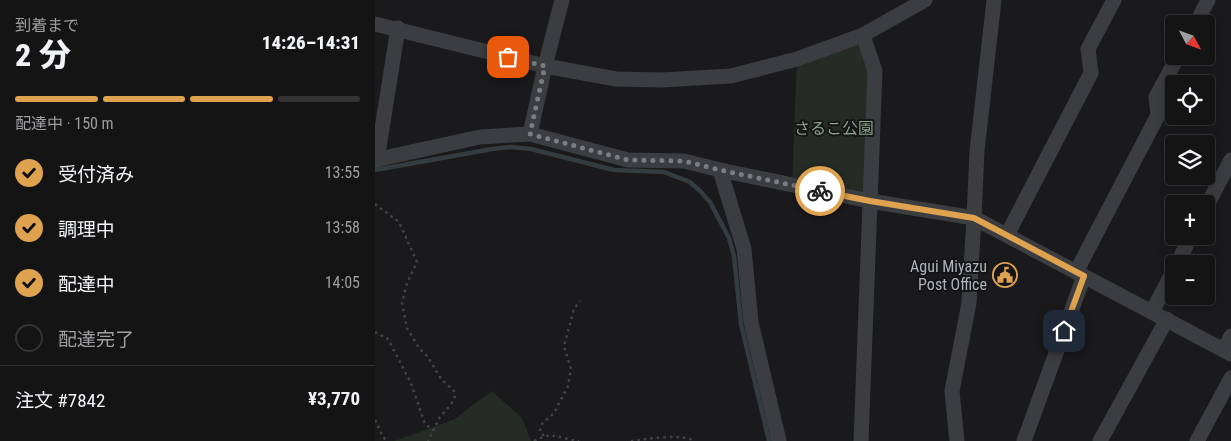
<!DOCTYPE html>
<html lang="ja">
<head>
<meta charset="utf-8">
<style>
  body { margin:0; font-family:"Roboto Condensed","Noto Sans JP",sans-serif; background:#1d1d1e; color:#f1f3f6; height:100vh; display:flex; flex-direction:column; font-size:19px; white-space:nowrap }
  * { box-sizing:border-box; margin:0 }
  p { font-size:16px; color:#9d9ea0 }
  .icon { flex:none; width:28px; height:28px; fill:none; stroke:currentColor; stroke-width:2; stroke-linecap:round; stroke-linejoin:round }
  .map { position:relative; flex:1; overflow:hidden }
  .panel { display:flex; flex-direction:column; background:#141415; width:375px }
  .panel>* { flex:none }
  .needle { width:32px; rotate:131deg }
  .tools { position:absolute; left:790px; top:15px; display:grid; gap:10px }
  .tools a { display:grid; place-items:center; width:50px; height:50px; border-radius:5px; background:#141415; box-shadow:0 2px 12px #0003,0 0 0 1px #333334; font-size:25px }
  .pin { position:absolute; display:grid; place-items:center; width:42px; height:42px; color:#fff; margin:-21px; border-radius:10px; box-shadow:0 2px 8px #0006 }
  .courier { position:absolute; display:grid; place-items:center; width:50px; height:50px; margin:-25px; border:4px solid #dfa24f; border-radius:50%; background:#fff; color:#222; box-shadow:0 1px 6px #0007 }
  .headline em { font-style:normal; font-weight:800 }
  .headline div { display:flex; flex-direction:column-reverse }
  .headline { display:flex; align-items:center; justify-content:space-between; height:85px; padding:0 15px }
  h1 { font-size:32px; font-weight:800; line-height:38px }
  .bar { display:grid; grid-template-columns:repeat(4,1fr); gap:8px 5px; align-content:center; height:60px; padding:0 15px }
  .bar i { height:6px; border-radius:4px; background:#333334 }
  .bar .selected { background:#dfa24f }
  .bar p { grid-column:span 4 }
  .line { display:flex; align-items:center; gap:12px; padding:0 15px; border-top:1px solid #333334 }
  .line div { flex:1 }
  ol { padding:0 15px; list-style:none }
  li { display:flex; align-items:center; gap:15px; height:55px }
  li p { margin-inline-start:auto }
  li .icon { padding:5px; border-radius:50%; background:#dfa24f; color:#111; stroke-width:4 }
  li:last-child { color:#9d9ea0 }
  li i { width:28px; height:28px; border:2px solid #333334; border-radius:50% }
  main { display:flex; flex:1; min-height:0 }
  .map>svg:first-child { display:block }
  .green { fill:#242c25 }
  .lines { fill:none; stroke-linecap:round; stroke-linejoin:round }
  .stream { stroke:#333c41; stroke-width:4.5 }
  .path { stroke:#424447; stroke-width:2.5; stroke-dasharray:2.5 4; stroke-linecap:butt }
  .minor { stroke:#3b3d40; stroke-width:15 }
  .done { stroke:#7a7d83; stroke-width:5; stroke-dasharray:0 9 }
  .route { stroke:#dfa24f; stroke-width:6 }
  .labels { text-anchor:middle; dominant-baseline:central; stroke-width:4; stroke-linejoin:round; paint-order:stroke }
  .park-label { font-size:16px; fill:#88a387; stroke:#151517 }
  .poi-label { font-size:16px; fill:#aeb3ba; stroke:#151517; text-anchor:end }
</style>
</head>
<body>
<main>
<section class="panel">
<div class="headline"><div><h1>2 分</h1><p>到着まで</p></div><em>14:26–14:31</em></div>
<div class="bar"><i class="selected"></i><i class="selected"></i><i class="selected"></i><i></i><p>配達中 · 150 m</p></div>
<ol>
<li><svg class="icon" aria-label="check" viewBox="0 0 24 24"><path d="M5 12l5 5 9-10"/></svg>受付済み<p>13:55</p></li>
<li><svg class="icon" aria-label="check" viewBox="0 0 24 24"><path d="M5 12l5 5 9-10"/></svg>調理中<p>13:58</p></li>
<li><svg class="icon" aria-label="check" viewBox="0 0 24 24"><path d="M5 12l5 5 9-10"/></svg>配達中<p>14:05</p></li>
<li><i></i>配達完了</li>
</ol>
<div class="line" style="height:65px"><div>注文 #7842</div><b>¥3,770</b></div>
</section>
<div class="map">
<svg width="856" height="441" viewBox="0 0 856 441">
  <rect width="100%" height="100%" fill="#1a1a1c"/>
  <g class="green">
    <path d="M488,35L500,71L495,201L417,185L422,59Z"/>
    <path d="M117,391L147,418L156,441H19L78,420Z"/>
  </g>
  <g class="lines">
    <path class="stream" d="M0,170L117,149L136,147L156,149L239,170L289,172L315,182L325,191L335,202L354,238L359,256L366,324L394,441"/>
    <g class="path">
      <path d="M0,204L24,222L42,262L32,283L27,303L32,328L44,348L53,357L66,379L79,391L80,396L77,403L65,417L53,441"/>
      <path d="M0,332L13,339L36,383L50,424L58,430"/>
      <path d="M0,420L8,437L12,441"/>
      <path d="M169,436L165,431L166,425L179,413L193,386L196,369L189,346L199,309L205,301"/>
      <path d="M159,441C180,430 183,439 204,441"/>
      <path d="M256,441C273,439 305,433 320,441"/>
    </g>
    <g class="minor">
      <path d="M0,24L170,66L241,79L286,80L356,76L422,59L488,35L550,0"/>
      <path d="M821,24L833,0"/>
      <path d="M155,134L170,66L187,0"/>
      <path d="M0,160L105,137L155,134L253,160L309,161L345,170L495,201L599,218L856,354"/>
      <path d="M2,160L23,28"/>
      <path d="M345,170L369,249L376,322L404,441"/>
      <path d="M831,207L856,160"/>
      <path d="M632,235L716,73L713,49L739,0"/>
      <path d="M802,264L816,236"/>
      <path d="M701,272L783,115L781,97L803,56"/>
      <path d="M777,312L799,270"/>
      <path d="M849,350L856,336"/>
      <path d="M486,441L500,71L488,35"/>
      <path d="M582,441L577,391L594,303L599,218L602,151L619,0"/>
      <path d="M649,441L709,276"/>
      <path d="M725,441L792,319"/>
      <path d="M822,441L856,378"/>
    </g>
  </g>
  <g class="lines">
    <path class="done" d="M133,57L170,66L155,134L253,160L309,161L345,170L445,191"/>
    <path class="route" d="M445,191L495,201L599,218L709,276L689,331"/>
  </g>
  <defs>
    <symbol id="civic-ring" viewBox="-11 -11 22 22"><circle r="9.5" fill="#151517" stroke="#dfa24f" stroke-width="1.5"/><path d="M-.6-6.5H3V-4.5H.6V-3L4-1V1h2V6H-6V1h2V-1L-.6-3ZM-1.2 2.5V6h2.4V2.5Z" fill="#dfa24f"/></symbol>
  </defs>
  <g fill-rule="evenodd">
    <use href="#civic-ring" x="616" y="261" width="28" height="28"/>
  </g>
  <g class="labels">
    <g class="park-label">
      <text x="459" y="128">さるこ公園</text>
    </g>
    <g class="poi-label">
      <text x="612" y="266">Agui Miyazu<tspan x="612" dy="18">Post Office</tspan></text>
    </g>
  </g>
</svg>
<div class="tools">
<a><svg class="needle" viewBox="-14 -14 28 28"><path d="M0-13l5 13h-10z" fill="#e53935"/><path d="M0 13l5-13h-10z" fill="#9d9ea0"/></svg></a>
<a><svg class="icon" aria-label="locate" viewBox="0 0 24 24"><circle cx="12" cy="12" r="6"/><path d="M12 2v4M12 18v4M2 12h4M18 12h4"/></svg></a>
<a><svg class="icon" aria-label="layers" viewBox="0 0 24 24"><path d="M12 4l9 5-9 5-9-5zM3 14l9 5 9-5"/></svg></a>
<a>+</a>
<a>−</a>
</div>
<div class="pin" style="left:133px;top:57px;background:#ea580c"><svg class="icon" aria-label="bag" viewBox="0 0 24 24"><path d="M5 8h14l-1 12H6zM9 8a3 3 0 0 1 6 0"/></svg></div>
<div class="pin" style="left:689px;top:331px;background:#1f2937"><svg class="icon" aria-label="home" viewBox="0 0 24 24"><path d="M3 11l9-7 9 7M6 9v11h12V9"/></svg></div>
<div class="courier" style="left:445px;top:191px"><svg class="icon" aria-label="bike" viewBox="0 0 24 24"><circle cx="6" cy="16" r="4"/><circle cx="18" cy="16" r="4"/><path d="M6 16l4-8h5l3 8M10 8l3 8H6M13 5h3"/></svg></div>
</div>
</main>
</body>
</html>
